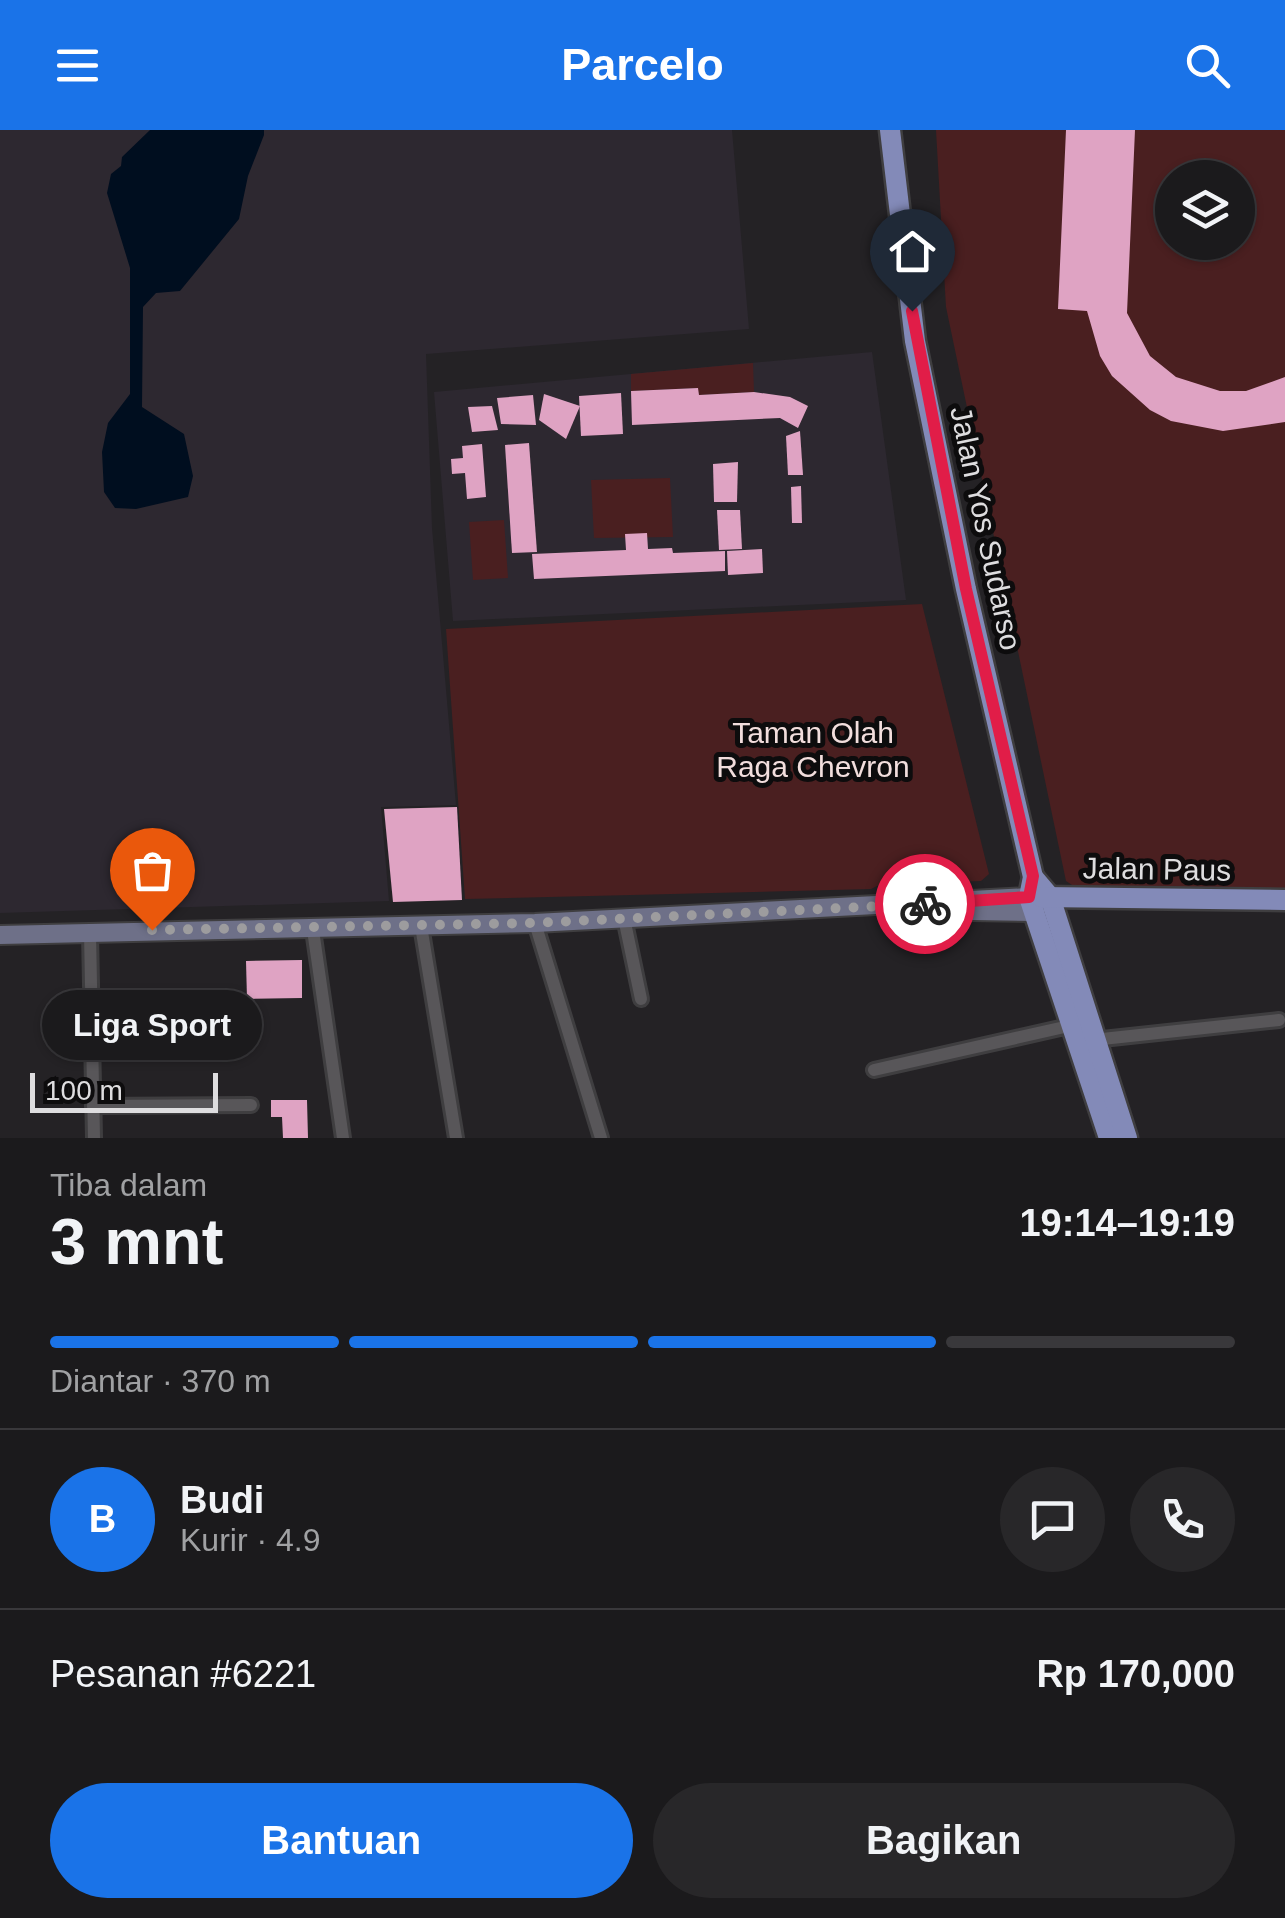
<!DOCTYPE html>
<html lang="id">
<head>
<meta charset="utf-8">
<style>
  body { margin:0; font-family:Arial,sans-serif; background:#282729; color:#f1f3f6; height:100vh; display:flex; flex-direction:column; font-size:38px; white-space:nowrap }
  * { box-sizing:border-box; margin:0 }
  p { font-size:32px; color:#a0a1a3 }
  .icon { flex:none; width:55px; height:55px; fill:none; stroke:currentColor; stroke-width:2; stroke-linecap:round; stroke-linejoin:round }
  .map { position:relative; height:1008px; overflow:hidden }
  .side { display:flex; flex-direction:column; background:#1b1a1c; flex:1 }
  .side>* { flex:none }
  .buttons { position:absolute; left:1155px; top:30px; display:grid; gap:20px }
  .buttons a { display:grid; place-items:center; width:100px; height:100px; border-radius:50%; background:#1b1a1c; box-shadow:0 2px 8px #0004,0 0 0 2px #39383b; font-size:50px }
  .scale { position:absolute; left:30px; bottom:25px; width:188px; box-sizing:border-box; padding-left:10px; border:5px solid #dedddf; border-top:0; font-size:28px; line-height:35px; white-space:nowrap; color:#dedddf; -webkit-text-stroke:8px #0d0c0d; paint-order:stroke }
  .pin { position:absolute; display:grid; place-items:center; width:85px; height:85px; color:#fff; margin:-102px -42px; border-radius:50% 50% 50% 0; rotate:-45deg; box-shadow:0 0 10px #0007 }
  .pin .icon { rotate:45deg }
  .courier { position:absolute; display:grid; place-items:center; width:100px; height:100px; margin:-50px; border:8px solid #e11d48; border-radius:50%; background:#fff; color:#222; box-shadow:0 2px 12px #0007 }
  .bubble { position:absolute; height:70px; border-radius:35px; background:#1b1a1c; box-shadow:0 2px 8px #0004,0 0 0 2px #39383b; font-size:32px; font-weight:700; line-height:70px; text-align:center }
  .headline em { font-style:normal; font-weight:700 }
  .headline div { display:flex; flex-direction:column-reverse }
  .headline { display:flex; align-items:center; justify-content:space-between; height:170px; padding:0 50px }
  h1 { font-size:65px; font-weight:700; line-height:75px }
  .bar { display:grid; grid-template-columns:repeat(4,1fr); gap:15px 10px; align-content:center; height:120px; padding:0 50px }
  .bar i { height:12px; border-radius:8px; background:#39383b }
  .bar .on { background:#1a73e8 }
  .bar p { grid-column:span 4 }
  .line { display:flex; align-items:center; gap:25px; padding:0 50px; border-top:2px solid #39383b }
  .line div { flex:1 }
  .round { display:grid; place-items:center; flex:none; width:105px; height:105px; border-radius:52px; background:#282729 }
  .button { display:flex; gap:20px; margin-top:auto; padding:20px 50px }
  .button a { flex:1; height:115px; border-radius:60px; background:#1a73e8; color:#fff; font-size:40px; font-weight:700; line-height:115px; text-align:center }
  .button a+a { background:#282729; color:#f1f3f6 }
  header { display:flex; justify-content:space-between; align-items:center; height:130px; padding:0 50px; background:#1a73e8; color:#fff; font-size:45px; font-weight:700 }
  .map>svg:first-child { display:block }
  .built { fill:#2d2830 }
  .green { fill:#4a1f20; fill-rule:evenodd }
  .water { fill:#000e1f }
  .building { fill:#dfa3c3 }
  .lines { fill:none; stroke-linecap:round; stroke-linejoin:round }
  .minor-casing { stroke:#3f3e40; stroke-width:18 }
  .secondary-casing { stroke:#3f3e40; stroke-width:22 }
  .primary-casing { stroke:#3f3e40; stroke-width:25 }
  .minor { stroke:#585659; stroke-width:12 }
  .secondary { stroke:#6e7088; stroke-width:18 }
  .primary { stroke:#838ab8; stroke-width:20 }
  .done { stroke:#9d9c9e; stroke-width:10; stroke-dasharray:0 18 }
  .route { stroke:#e11d48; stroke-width:12 }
  .labels { text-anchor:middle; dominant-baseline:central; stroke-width:10; stroke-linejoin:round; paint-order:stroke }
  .street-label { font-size:30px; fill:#dedddf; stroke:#0d0c0d }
  .park-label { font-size:30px; fill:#f2dedd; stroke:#0d0c0d }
</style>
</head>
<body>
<header><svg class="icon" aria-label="menu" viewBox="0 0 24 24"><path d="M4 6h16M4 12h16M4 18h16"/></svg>Parcelo<svg class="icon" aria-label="search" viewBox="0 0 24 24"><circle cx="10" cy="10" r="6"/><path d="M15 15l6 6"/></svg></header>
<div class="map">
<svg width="1285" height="1008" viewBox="0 0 1285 1008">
  <rect width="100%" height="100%" fill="#242225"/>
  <g class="built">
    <path d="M0,0H732L749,199L426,224L432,398L456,675L381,677L389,771L0,783Z"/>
    <path d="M872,222L906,470L453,491L434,262Z"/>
  </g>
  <g class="green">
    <path d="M936,0H1285V759H1078L1066,751L946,177ZM1172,48H1238V112H1172Z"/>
    <path d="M753,233L754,262L699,265L697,258L631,261V244Z"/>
    <path d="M670,348L673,407L594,408L591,350Z"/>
    <path d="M504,390L508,448L473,450L469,392Z"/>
    <path d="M922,474L989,744L981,751L879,755L871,759L465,769L446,499Z"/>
  </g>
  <path class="water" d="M150,0H264V5L248,46L239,89L180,161L156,163L143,177L142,277L184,304L193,346L188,367L136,379L115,378L104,362L102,322L108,293L130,264V138L107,63L111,44L121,36L122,27Z"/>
  <g class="building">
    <path d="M1066,0H1135L1127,183L1150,226L1176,247L1220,261H1246L1285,247V292L1223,301L1171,291L1150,280L1112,246L1100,226L1087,181L1058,179Z"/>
    <path d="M698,258L699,265L754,262L790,267L808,276L798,298L780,288L632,295L631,261Z"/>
    <path d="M621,263L623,304L581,306L579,266Z"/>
    <path d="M544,264L580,276L566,309L539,290Z"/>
    <path d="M533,265L536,295L501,294L497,268Z"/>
    <path d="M492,276L498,300L472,302L468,277Z"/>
    <path d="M800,301L803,345H788L786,306Z"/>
    <path d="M529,313L537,422L512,423L505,315Z"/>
    <path d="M482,314L486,367L467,369L465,343L452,344L451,329L463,328L462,316Z"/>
    <path d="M738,332L737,372H714L713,334Z"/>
    <path d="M801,356L802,393H792L791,357Z"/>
    <path d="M717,380H740L742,419L719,420Z"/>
    <path d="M647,403L648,419L672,418L673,423L725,421V441L534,449L532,424L626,420L625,404Z"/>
    <path d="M762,419L763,443L728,445L727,421Z"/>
    <path d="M457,677L462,770L393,772L384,679Z"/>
    <path d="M302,830V868L247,869L246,831Z"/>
    <path d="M153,896L154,923L129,924L128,897Z"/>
    <path d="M271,970H307L308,1008H283L282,987H271Z"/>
  </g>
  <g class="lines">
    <defs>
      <g id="minor">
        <path d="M624,788L641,869"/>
        <path d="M535,793L601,1008"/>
        <path d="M421,796L456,1008"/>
        <path d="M313,800L343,1008"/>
        <path d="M90,803L94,1008"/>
        <path d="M1093,910L1279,890"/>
        <path d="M874,940L1069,896"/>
        <path d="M93,976L251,975"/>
      </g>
      <g id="secondary">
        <path d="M972,781L1035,782"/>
        <path d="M0,805L535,793L1029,767"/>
      </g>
      <g id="primary">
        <path d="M890,0L915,211L966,459L1033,747L1029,767L1109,1008"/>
        <path d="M1033,747L1050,767L1127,1008"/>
        <path d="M1041,767L1285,770"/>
      </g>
    </defs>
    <use href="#minor" class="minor-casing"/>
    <use href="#secondary" class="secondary-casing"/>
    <use href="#primary" class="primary-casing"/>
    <use href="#minor" class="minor"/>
    <use href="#secondary" class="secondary"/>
    <use href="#primary" class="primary"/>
  </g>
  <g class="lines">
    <path class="done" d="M152,800L534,793L925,774"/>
    <path class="route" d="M912,181L966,459L1033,746L1029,767L925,774"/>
  </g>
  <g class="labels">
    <g class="street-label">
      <text transform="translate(986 398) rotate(78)">Jalan Yos Sudarso</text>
      <text transform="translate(1157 739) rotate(1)">Jalan Paus</text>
    </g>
    <g class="park-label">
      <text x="813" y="602">Taman Olah<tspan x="813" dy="34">Raga Chevron</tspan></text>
    </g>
  </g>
</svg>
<div class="buttons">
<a><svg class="icon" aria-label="layers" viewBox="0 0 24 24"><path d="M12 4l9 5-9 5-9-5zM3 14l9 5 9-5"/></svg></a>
</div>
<div class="scale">100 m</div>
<div class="pin" style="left:152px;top:800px;background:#ea580c"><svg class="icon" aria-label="bag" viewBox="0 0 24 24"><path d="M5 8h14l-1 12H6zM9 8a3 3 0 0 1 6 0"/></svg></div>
<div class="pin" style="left:912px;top:181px;background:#1f2937"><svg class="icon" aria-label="home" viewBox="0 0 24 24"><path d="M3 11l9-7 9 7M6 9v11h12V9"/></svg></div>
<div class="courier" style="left:925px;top:774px"><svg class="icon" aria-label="bike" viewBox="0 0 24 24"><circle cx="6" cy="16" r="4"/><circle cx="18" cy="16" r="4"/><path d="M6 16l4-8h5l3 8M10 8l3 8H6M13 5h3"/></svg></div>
<div class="bubble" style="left:42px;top:860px;width:220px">Liga Sport</div>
</div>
<section class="side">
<div class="headline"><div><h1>3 mnt</h1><p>Tiba dalam</p></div><em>19:14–19:19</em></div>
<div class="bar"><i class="on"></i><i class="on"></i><i class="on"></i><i></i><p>Diantar · 370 m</p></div>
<div class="line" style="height:180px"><b class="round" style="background:#1a73e8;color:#fff">B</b><div><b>Budi</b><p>Kurir · 4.9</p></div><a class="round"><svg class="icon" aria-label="chat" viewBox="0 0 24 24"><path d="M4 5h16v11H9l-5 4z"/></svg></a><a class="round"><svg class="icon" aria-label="phone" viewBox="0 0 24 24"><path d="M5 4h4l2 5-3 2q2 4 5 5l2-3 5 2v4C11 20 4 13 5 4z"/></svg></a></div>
<div class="line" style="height:130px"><div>Pesanan #6221</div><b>Rp 170,000</b></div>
<div class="button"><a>Bantuan</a><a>Bagikan</a></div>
</section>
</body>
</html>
